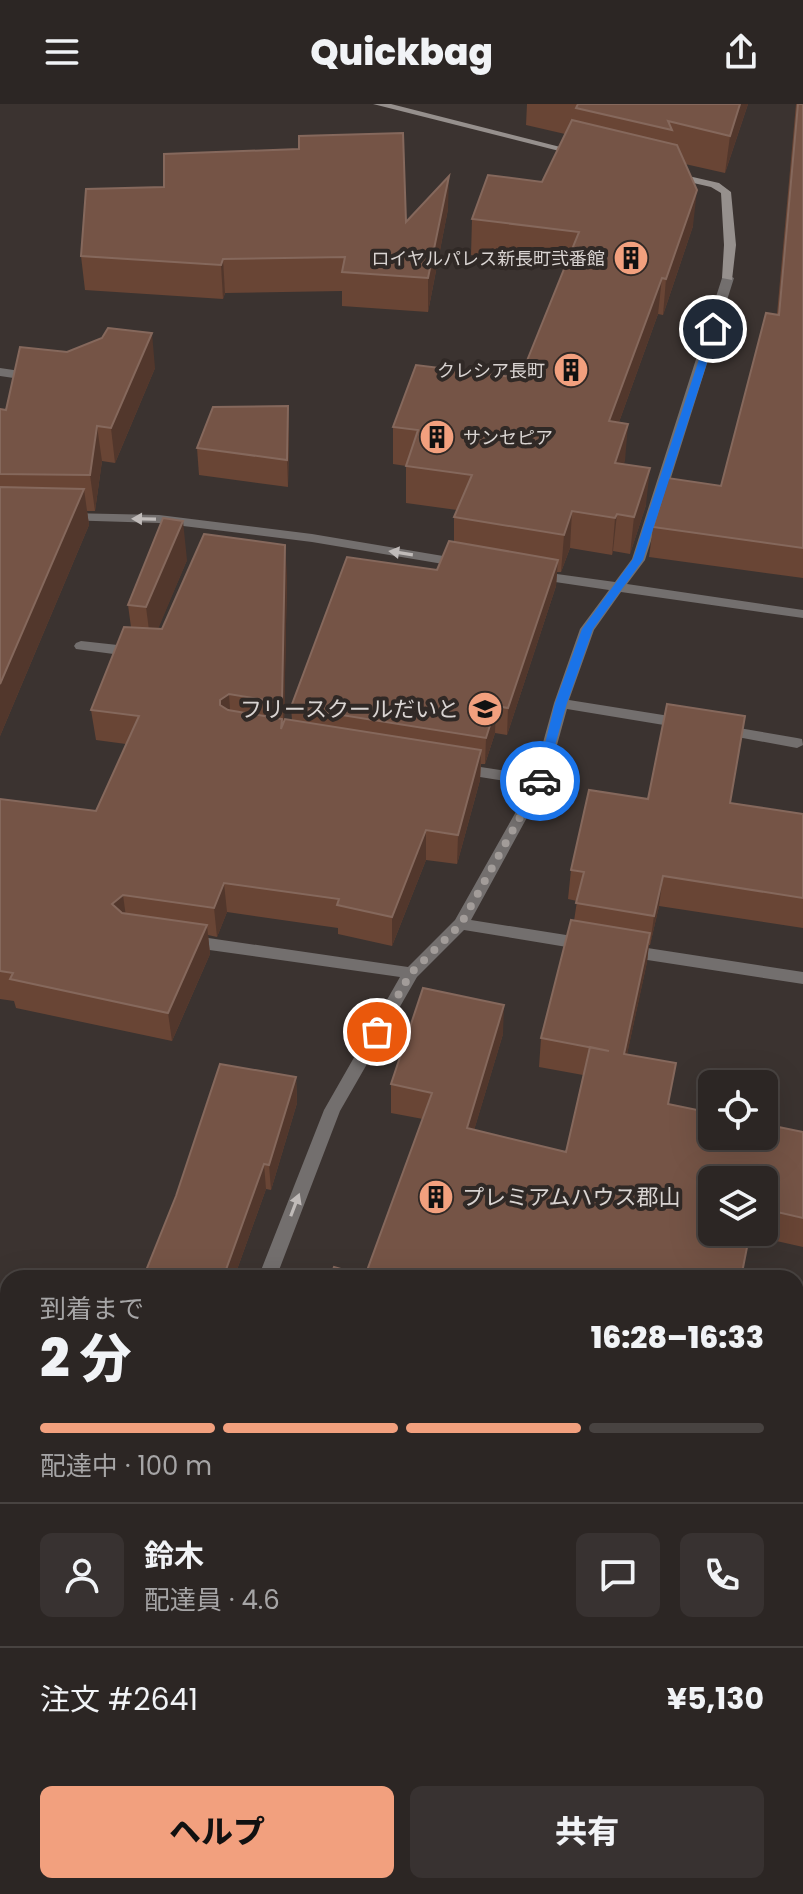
<!DOCTYPE html>
<html lang="ja">
<head>
<meta charset="utf-8">
<style>
  body { margin:0; font-family:Poppins,"Noto Sans JP",sans-serif; background:#383231; color:#f1f3f6; height:100vh; display:flex; flex-direction:column; font-size:30px; white-space:nowrap }
  * { box-sizing:border-box; margin:0 }
  p { font-size:26px; color:#a6a5a6 }
  .icon { flex:none; width:44px; height:44px; fill:none; stroke:currentColor; stroke-width:2; stroke-linecap:round; stroke-linejoin:round }
  .map { position:relative; flex:1; overflow:hidden }
  .drawer { position:absolute; left:0px; top:1166px; width:804px; height:624px; display:flex; flex-direction:column; background:#2c2624; border-radius:24px 24px 0 0; box-shadow:0 8px 32px #0002,0 0 0 2px #484341 }
  .drawer>* { flex:none }
  .fabs { position:absolute; left:698px; top:966px; display:grid; gap:16px }
  .fabs a { display:grid; place-items:center; width:80px; height:80px; border-radius:12px; background:#2c2624; box-shadow:0 8px 32px #0002,0 0 0 2px #484341; font-size:40px }
  .pin { position:absolute; display:grid; place-items:center; width:68px; height:68px; color:#fff; margin:-34px; border:4px solid #fff; border-radius:50%; box-shadow:0 2px 8px #0007 }
  .courier { position:absolute; display:grid; place-items:center; width:80px; height:80px; margin:-40px; border:6px solid #1a73e8; border-radius:50%; background:#fff; color:#222; box-shadow:0 2px 10px #0007 }
  .overview em { font-style:normal; font-weight:800 }
  .overview div { display:flex; flex-direction:column-reverse }
  .overview { display:flex; align-items:center; justify-content:space-between; height:136px; padding:0 40px }
  h1 { font-size:52px; font-weight:800; line-height:60px }
  .bar { display:grid; grid-template-columns:repeat(4,1fr); gap:12px 8px; align-content:center; height:96px; padding:0 40px }
  .bar i { height:10px; border-radius:6px; background:#484341 }
  .bar .on { background:#f2a07e }
  .bar p { grid-column:span 4 }
  .line { display:flex; align-items:center; gap:20px; padding:0 40px; border-top:2px solid #484341 }
  .line div { flex:1 }
  .round { display:grid; place-items:center; flex:none; width:84px; height:84px; border-radius:12px; background:#383231 }
  .action { display:flex; gap:16px; margin-top:auto; padding:16px 40px }
  .action a { flex:1; height:92px; border-radius:12px; background:#f2a07e; color:#111; font-size:32px; font-weight:800; line-height:92px; text-align:center }
  .action a+a { background:#383231; color:#f1f3f6 }
  header { display:flex; justify-content:space-between; align-items:center; height:104px; padding:0 40px; background:#2c2624; font-size:36px; font-weight:800 }
  .map>svg:first-child { display:block }
  .lines { fill:none; stroke-linecap:round; stroke-linejoin:round }
  .lane { fill:#736f6e; fill-rule:evenodd }
  .street { fill:#736f6e; fill-rule:evenodd }
  .secondary { fill:#96908d; fill-rule:evenodd }
  .wall { fill:#694535; fill-rule:evenodd }
  .shaded-wall { fill:#52372c }
  .building { fill:#755446; stroke:#85685c; stroke-width:2 }
  .oneway { fill:#c0bbb9 }
  .route { fill:#1a73e8 }
  .done { stroke:#a29c99; stroke-width:8; stroke-dasharray:0 14.4 }
  .labels { text-anchor:middle; dominant-baseline:central; stroke-width:8; stroke-linejoin:round; paint-order:stroke }
  .far-poi-label { font-size:18px; fill:#d9d4d2; stroke:#302926; text-anchor:end }
  .poi-label { font-size:22px; fill:#d9d4d2; stroke:#302926; text-anchor:end }
</style>
</head>
<body>
<header><svg class="icon" aria-label="menu" viewBox="0 0 24 24"><path d="M4 6h16M4 12h16M4 18h16"/></svg>Quickbag<svg class="icon" aria-label="share" viewBox="0 0 24 24"><path d="M12 15V3M7 8l5-5 5 5M5 13v7h14v-7"/></svg></header>
<div class="map">
<svg width="803" height="1790" viewBox="0 0 803 1790">
  <rect width="100%" height="100%" fill="#3b3330"/>
  <g class="lines">
    <g class="lane">
      <path d="M0,264L34,269L40,273L34,277L0,272Z"/>
      <path d="M81,537L136,543L143,548L136,553L76,545L74,542L76,539Z"/>
    </g>
    <g class="street">
      <path d="M728,171L734,174L645,456L627,480L803,506V514L621,488L594,526L569,596L682,614L689,619L682,624L567,605L547,677L471,816L585,834L593,840L585,846L464,826L417,873L340,1007L276,1174H258L324,1006L400,873L188,843L180,837L188,831L408,863L455,816L531,681L461,670L454,665L461,660L534,671L554,599L580,525L609,486L535,475L528,471L535,467L615,478L632,455L722,174Z"/>
      <path d="M68,409L159,411L312,430L461,455L468,459L461,463L312,438L159,419L63,416L62,413Z"/>
      <path d="M721,621L797,634L802,635L803,641L797,644L716,629L714,626L716,623Z"/>
      <path d="M628,841L803,868V880L628,853L620,847Z"/>
      <path d="M796,1188L803,1190V1206L796,1204Z"/>
      <path d="M0,1492L8,1493V1511L0,1510Z"/>
      <path d="M796,1513L803,1516V1536L796,1533Z"/>
      <path d="M27,1782H49L46,1790H24Z"/>
      <path d="M269,1782H313L317,1790H273Z"/>
    </g>
    <g class="secondary">
      <path d="M373,0H391L584,49L579,52Z"/>
      <path d="M671,68L719,79L731,88L736,141L732,176L722,174L724,141L721,89L711,83L667,73L666,71Z"/>
    </g>
  </g>
  <g class="wall">
    <path d="M527,0H748L725,69L685,60L693,122L663,211L658,210L619,318L628,320L623,360L646,401L630,450L613,447L612,451L570,444L561,468H557L556,482L507,631L495,629L485,660H481L480,676L457,760L426,756L392,842L338,830V824L227,808L217,833L208,831L210,850L172,937L16,904L14,897L0,895V695L96,707L126,640L96,636L91,606L131,523L128,501L187,456L158,524L162,525L287,471L284,618L292,616L291,603L437,466L454,438V413L457,406L406,399V362L393,360V323L520,274L565,163L471,151L472,115L542,78L565,30L526,21Z"/>
    <path d="M796,0H803V474L649,453L653,423L721,382L777,210Z"/>
    <path d="M448,105L428,208L342,202V187L225,189L223,195L85,186L81,152L406,118Z"/>
    <path d="M155,264L115,359L102,357L95,407H87L89,421L0,632V305L6,306Z"/>
    <path d="M288,302L289,329L288,383L199,371L197,344Z"/>
    <path d="M648,695L730,699L803,710V824L659,802L650,841H649L647,858L627,950L669,1000L803,1028V1143L750,1131L365,1172L423,1015L391,1009V980L503,930L474,1026L566,1048L583,971L539,963L541,934L574,817L577,797L568,795L571,766ZM764,1076V1128H712Z"/>
    <path d="M296,973L297,999L271,1086L266,1085L234,1174H143Z"/>
    <path d="M803,1386V1454L796,1452V1428Z"/>
    <path d="M773,1782H796L803,1790H772Z"/>
  </g>
  <g class="shaded-wall">
    <path d="M740,0H748L725,69L730,32Z"/>
    <path d="M449,72L448,105L428,208V174Z"/>
    <path d="M697,86L693,122L663,211L666,175Z"/>
    <path d="M223,155L225,189L223,195L221,161Z"/>
    <path d="M662,174L658,210L606,354L609,317Z"/>
    <path d="M152,229L155,264L115,359L111,324Z"/>
    <path d="M288,302L289,329L288,383L287,356Z"/>
    <path d="M628,320L625,357L612,396L615,359Z"/>
    <path d="M97,322L102,357L95,407L90,371Z"/>
    <path d="M650,364L646,401L630,450L634,413Z"/>
    <path d="M84,385L89,421L0,632V580Z"/>
    <path d="M572,407L570,444L561,468L564,431Z"/>
    <path d="M617,410L613,447L612,451L615,414Z"/>
    <path d="M183,417L187,456L151,542L146,503Z"/>
    <path d="M285,441L287,471L284,628L282,599Z"/>
    <path d="M558,456L556,482L507,631L508,604Z"/>
    <path d="M229,590L231,620L222,630L220,596Z"/>
    <path d="M496,602L495,629L485,660L486,634Z"/>
    <path d="M481,646L480,676L457,760L458,731Z"/>
    <path d="M426,726V756L392,842V813Z"/>
    <path d="M663,772L659,802L650,841L654,812Z"/>
    <path d="M224,779L227,808L217,833L214,804Z"/>
    <path d="M123,791L127,820L112,800Z"/>
    <path d="M207,821L210,850L172,937L168,909Z"/>
    <path d="M650,829L647,858L621,978L624,950Z"/>
    <path d="M504,901L503,930L466,1053L467,1024Z"/>
    <path d="M296,973L297,999L271,1086L269,1061Z"/>
    <path d="M264,1060L266,1085L234,1174H223Z"/>
  </g>
  <g class="building">
    <path d="M578,0H740L730,32L668,17L672,26L576,4Z"/>
    <path d="M798,0H803V444L653,423L668,374L721,382L766,209L779,211Z"/>
    <path d="M572,16L677,41L697,86L666,175L662,174L609,317L628,320L615,359L650,364L634,413L617,410L615,414L572,407L564,431L454,413L472,371L406,362L418,326L393,323L416,261L520,274L579,128L472,115L488,71L542,78Z"/>
    <path d="M403,29L406,118L449,72L428,174L342,168L345,153L223,155L221,161L81,152L86,85L164,83V50L299,45V32Z"/>
    <path d="M108,224L152,229L111,324L97,322L90,371L0,370V305L6,306L20,243L67,248L102,234Z"/>
    <path d="M288,302L287,356L197,344L213,303Z"/>
    <path d="M0,383L84,385L0,580Z"/>
    <path d="M163,414L183,417L146,503L128,501Z"/>
    <path d="M204,430L285,441L282,599L229,590L220,596V601L228,606L282,615L281,625L285,615L481,646L458,731L426,726L392,813L337,801L339,795L224,779L214,804L123,791L112,800L122,809L207,821L168,909L10,875L13,869L0,867V695L96,707L139,612L91,606L124,523L162,525Z"/>
    <path d="M449,437L558,456L508,604L496,602L486,634L291,603L347,453L437,466Z"/>
    <path d="M667,600L745,612L730,699L803,710V794L663,772L654,812L576,799L584,768L571,766L589,686L648,695Z"/>
    <path d="M571,816L650,829L624,950L676,959L668,1000L712,1009V1032H764V1020L803,1028V1114L764,1105V1076H712V1128H750L741,1174H330L334,1163L365,1172L432,989L391,980L423,884L504,901L467,1024L566,1048L590,943L609,947L541,934Z"/>
    <path d="M220,960L296,973L269,1061L264,1060L223,1174H143L176,1092Z"/>
    <path d="M803,1406V1430L799,1429Z"/>
    <path d="M796,1526L803,1528V1790H778L779,1782H796Z"/>
    <path d="M198,1782H233L253,1790H195Z"/>
    <path d="M469,1782H546L544,1790H467Z"/>
  </g>
  <defs><path id="oneway-solid" d="M-6-.8H1V-3.2L6.5 0L1 3.2V.8H-6Z" transform="scale(2)"/></defs>
  <g class="oneway">
    <use href="#oneway-solid" transform="translate(144 415) rotate(-179)"/>
    <use href="#oneway-solid" transform="translate(401 449) rotate(-171)"/>
    <use href="#oneway-solid" transform="translate(295 1101) rotate(-69)"/>
  </g>
  <path class="route" d="M713,222L718,225L643,456L593,525L567,599L545,677L535,680L555,599L582,525L633,455L709,225Z"/>
  <g class="lines">
    <path class="done" d="M377,928L411,869L461,820L540,677"/>
  </g>
  <defs>
    <symbol id="building-disc" viewBox="-11 -11 22 22"><circle r="9.5" fill="#f2a07e" stroke="#302926"/><path d="M-4-6H4V6H1V3H-1V6H-4ZM-2.5-4.3h1.7v1.8h-1.7ZM.8-4.3h1.7v1.8H.8ZM-2.5-1h1.7V.8h-1.7ZM.8-1h1.7V.8H.8Z" fill="#111"/></symbol>
    <symbol id="school-disc" viewBox="-11 -11 22 22"><circle r="9.5" fill="#f2a07e" stroke="#302926"/><path d="M0-5L7-2L0 1L-7-2ZM-4 1L0 2.5L4 1V4Q0 6-4 4Z" fill="#111"/></symbol>
  </defs>
  <g fill-rule="evenodd">
    <use href="#building-disc" x="611" y="134" width="40" height="40"/>
    <use href="#building-disc" x="551" y="246" width="40" height="40"/>
    <use href="#building-disc" x="417" y="313" width="40" height="40"/>
    <use href="#school-disc" x="465" y="585" width="40" height="40"/>
    <use href="#building-disc" x="416" y="1073" width="40" height="40"/>
  </g>
  <g class="labels">
    <g class="far-poi-label">
      <text x="605" y="154">ロイヤルパレス新長町弐番館</text>
      <text x="545" y="266">クレシア長町</text>
      <text x="463" y="333" text-anchor="start">サンセピア</text>
    </g>
    <g class="poi-label">
      <text x="459" y="605">フリースクールだいと</text>
      <text x="462" y="1093" text-anchor="start">プレミアムハウス郡山</text>
    </g>
  </g>
</svg>
<div class="fabs">
<a><svg class="icon" aria-label="locate" viewBox="0 0 24 24"><circle cx="12" cy="12" r="6"/><path d="M12 2v4M12 18v4M2 12h4M18 12h4"/></svg></a>
<a><svg class="icon" aria-label="layers" viewBox="0 0 24 24"><path d="M12 4l9 5-9 5-9-5zM3 14l9 5 9-5"/></svg></a>
</div>
<div class="pin" style="left:377px;top:928px;background:#ea580c"><svg class="icon" aria-label="bag" viewBox="0 0 24 24"><path d="M5 8h14l-1 12H6zM9 8a3 3 0 0 1 6 0"/></svg></div>
<div class="pin" style="left:713px;top:225px;background:#1f2937"><svg class="icon" aria-label="home" viewBox="0 0 24 24"><path d="M3 11l9-7 9 7M6 9v11h12V9"/></svg></div>
<div class="courier" style="left:540px;top:677px"><svg class="icon" aria-label="car" viewBox="0 0 24 24"><path d="M5 17H2v-5l4-1 3-4h7l3 4 3 1v5h-3M9 17h6M6 11h13"/><circle cx="7" cy="17" r="2"/><circle cx="17" cy="17" r="2"/></svg></div>
<section class="drawer">
<div class="overview"><div><h1>2 分</h1><p>到着まで</p></div><em>16:28–16:33</em></div>
<div class="bar"><i class="on"></i><i class="on"></i><i class="on"></i><i></i><p>配達中 · 100 m</p></div>
<div class="line" style="height:144px"><a class="round"><svg class="icon" aria-label="person" viewBox="0 0 24 24"><circle cx="12" cy="8" r="4"/><path d="M4 21q1-7 8-7t8 7"/></svg></a><div><b>鈴木</b><p>配達員 · 4.6</p></div><a class="round"><svg class="icon" aria-label="chat" viewBox="0 0 24 24"><path d="M4 5h16v11H9l-5 4z"/></svg></a><a class="round"><svg class="icon" aria-label="phone" viewBox="0 0 24 24"><path d="M5 4h4l2 5-3 2q2 4 5 5l2-3 5 2v4C11 20 4 13 5 4z"/></svg></a></div>
<div class="line" style="height:104px"><div>注文 #2641</div><b>¥5,130</b></div>
<div class="action"><a>ヘルプ</a><a>共有</a></div>
</section>
</div>
</body>
</html>
